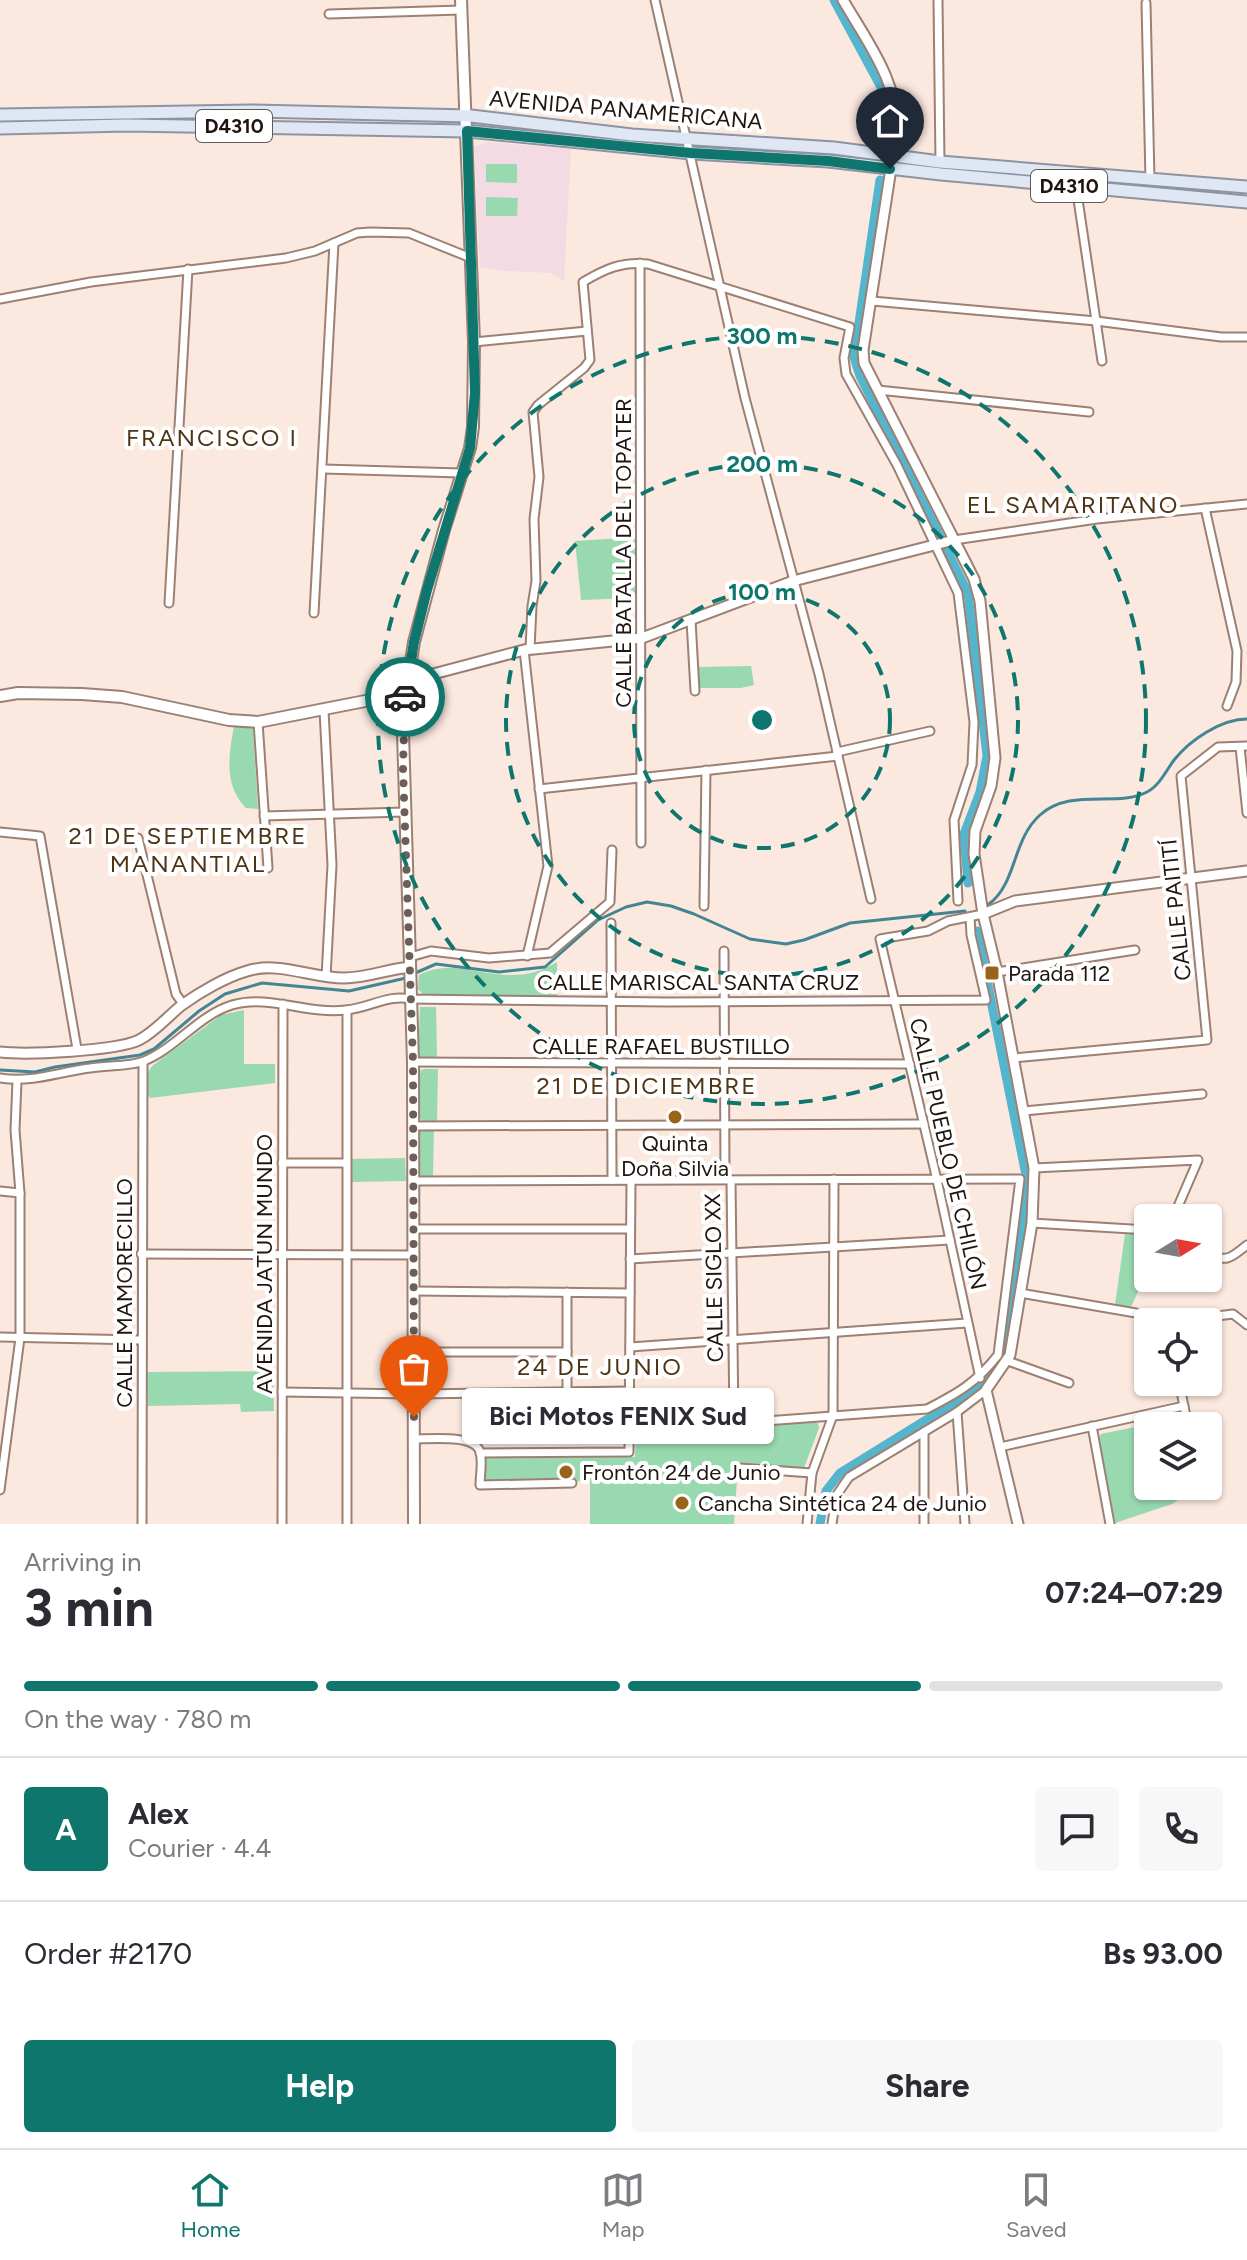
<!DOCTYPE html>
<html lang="en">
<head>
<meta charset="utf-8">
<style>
  body { margin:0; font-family:Figtree,sans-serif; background:#f7f7f7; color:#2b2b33; height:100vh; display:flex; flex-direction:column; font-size:30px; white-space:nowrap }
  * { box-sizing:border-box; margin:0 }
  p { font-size:26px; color:#7c7c81 }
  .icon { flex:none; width:44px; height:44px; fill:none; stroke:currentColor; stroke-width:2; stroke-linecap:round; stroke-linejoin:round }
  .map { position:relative; height:1524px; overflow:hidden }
  .side { display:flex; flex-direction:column; background:#fff; flex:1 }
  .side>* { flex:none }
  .needle { width:52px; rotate:79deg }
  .tools { position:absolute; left:1134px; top:1204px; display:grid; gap:16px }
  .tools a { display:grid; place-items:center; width:88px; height:88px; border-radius:8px; background:#fff; box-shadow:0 2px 6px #0004; font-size:40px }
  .pin { position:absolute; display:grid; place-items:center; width:68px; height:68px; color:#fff; margin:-82px -34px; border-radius:50% 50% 50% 0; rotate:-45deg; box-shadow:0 0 8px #0007 }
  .pin .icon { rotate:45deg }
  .courier { position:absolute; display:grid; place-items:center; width:80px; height:80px; margin:-40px; border:6px solid #0f766e; border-radius:50%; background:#fff; color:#222; box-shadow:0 2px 10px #0007 }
  .bubble { position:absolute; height:56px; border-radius:8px; background:#fff; box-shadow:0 2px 6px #0004; font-size:26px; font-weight:700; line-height:56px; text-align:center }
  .headline em { font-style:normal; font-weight:700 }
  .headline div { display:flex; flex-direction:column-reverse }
  .headline { display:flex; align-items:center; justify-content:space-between; height:136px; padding:0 24px }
  h1 { font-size:52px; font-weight:700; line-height:60px }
  .bar { display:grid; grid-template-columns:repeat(4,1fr); gap:12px 8px; align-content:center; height:96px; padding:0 24px }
  .bar i { height:10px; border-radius:6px; background:#e1e1e2 }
  .bar .active { background:#0f766e }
  .bar p { grid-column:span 4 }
  .line { display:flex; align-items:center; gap:20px; padding:0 24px; border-top:2px solid #e1e1e2 }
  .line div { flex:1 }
  .round { display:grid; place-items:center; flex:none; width:84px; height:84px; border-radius:8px; background:#f7f7f7 }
  .primary-button { display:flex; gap:16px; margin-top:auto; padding:16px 24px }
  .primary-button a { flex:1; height:92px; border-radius:8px; background:#0f766e; color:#fff; font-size:32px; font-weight:700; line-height:92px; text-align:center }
  .primary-button a+a { background:#f7f7f7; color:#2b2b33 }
  .menu { display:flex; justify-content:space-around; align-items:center; height:112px; border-top:2px solid #e1e1e2; background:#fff; font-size:22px; color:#7c7c81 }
  .menu a { display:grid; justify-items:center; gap:4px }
  .menu .active { color:#0f766e }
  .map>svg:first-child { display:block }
  .education { fill:#f4dbe3 }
  .green { fill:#99d9b0 }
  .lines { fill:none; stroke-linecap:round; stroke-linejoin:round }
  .stream { stroke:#448594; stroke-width:3 }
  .canal { stroke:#54b5cd; stroke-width:9 }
  .minor-casing { stroke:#9c8073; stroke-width:11 }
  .tertiary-casing { stroke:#9c8073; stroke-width:13 }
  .secondary-casing { stroke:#9c8073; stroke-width:14 }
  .primary-casing { stroke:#8e93a0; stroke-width:15 }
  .minor { stroke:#fff; stroke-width:7 }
  .tertiary { stroke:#fff; stroke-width:9 }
  .secondary { stroke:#fff; stroke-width:10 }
  .primary { stroke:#dfe7f4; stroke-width:11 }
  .done { stroke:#6d5f58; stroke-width:8; stroke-dasharray:0 14.4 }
  .route { stroke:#0f766e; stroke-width:10 }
  .ring { fill:none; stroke:#0f766e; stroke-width:4; stroke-dasharray:14 10 }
  .poi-dot { fill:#98641a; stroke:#fff; stroke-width:3 }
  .labels { text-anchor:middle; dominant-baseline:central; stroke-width:8; stroke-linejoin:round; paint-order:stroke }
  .shield { fill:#fff; stroke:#635b58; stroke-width:2 }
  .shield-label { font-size:20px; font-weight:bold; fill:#201510 }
  .street-label { font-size:22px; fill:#201510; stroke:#fff }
  .poi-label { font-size:22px; fill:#201510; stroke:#fff; text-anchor:start }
  .neighbourhood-label { font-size:24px; letter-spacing:2px; fill:#4e3413; stroke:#fff }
  .centre { fill:#0f766e; stroke:#fff; stroke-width:4 }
  .ring-label { font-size:24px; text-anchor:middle; font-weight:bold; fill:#0f766e; stroke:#fff; stroke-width:8; stroke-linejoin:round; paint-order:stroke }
</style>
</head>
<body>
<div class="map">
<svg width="1247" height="1524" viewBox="0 0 1247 1524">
  <rect width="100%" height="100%" fill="#fbe8df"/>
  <path class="education" d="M488,142L571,149L564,281L551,273L506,271L480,267L474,147Z"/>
  <g class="green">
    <path d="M486,164H517V183L486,182Z"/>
    <path d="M486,197L518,198L517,216H486Z"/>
    <path d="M636,537V598L581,600L575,541Z"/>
    <path d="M751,666L754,685L741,688H699L697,667Z"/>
    <path d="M234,726L253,729L258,809L246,808C223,785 229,754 234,726Z"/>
    <path d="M557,962V996L423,994L418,989L419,975C463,952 504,995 557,962Z"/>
    <path d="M420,1007H436L437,1058H422L418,1056Z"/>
    <path d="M244,1010V1064H275V1083L150,1098L145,1092L146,1076L152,1066L221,1015Z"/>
    <path d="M424,1069H438L437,1121H422L419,1118L418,1072Z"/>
    <path d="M421,1130H434L433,1177H421L418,1173V1133Z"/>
    <path d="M405,1158L406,1181L351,1182V1159Z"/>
    <path d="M1125,1234L1148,1235V1270L1131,1307L1115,1305Z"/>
    <path d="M273,1371L274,1411L241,1412L240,1404L148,1406L147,1372Z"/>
    <path d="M812,1421L818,1423L819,1428L804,1468L738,1464L734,1524H590V1481L485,1482L486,1458L635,1457L636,1434Z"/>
    <path d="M1140,1426L1148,1486H1191L1192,1491L1172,1504L1115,1523L1098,1439L1101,1434Z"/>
  </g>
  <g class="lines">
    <g class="stream">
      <path d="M989,904C1017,883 1012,840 1040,815C1071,787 1117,808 1147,792C1159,786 1166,771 1174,760C1190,740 1221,719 1247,719"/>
      <path d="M413,974L436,964L499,972L545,967L598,920L626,907L647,902L671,906L694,914L750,939L786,944L804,940L850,923L965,911"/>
      <path d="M0,1070L35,1072L55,1067L140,1055L154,1049L199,1011L225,994L262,983L349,991L406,978"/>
    </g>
    <g class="canal">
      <path d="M834,0L888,100L890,125L886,146"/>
      <path d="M880,180L854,357L860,376L968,593L987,756L980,792L964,834L968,883"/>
      <path d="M820,1524L826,1491L840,1473L968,1394L1002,1362L1028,1185L977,931"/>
    </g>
    <defs>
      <g id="minor">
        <path d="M655,0L745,398L819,674L871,899"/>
        <path d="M938,0L940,162"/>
        <path d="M1146,3L1150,180"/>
        <path d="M329,14L461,10"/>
        <path d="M1076,186L1102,361"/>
        <path d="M640,263L641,843"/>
        <path d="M0,299L91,282L286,258L315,251L357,233L370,232L409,233L471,258"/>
        <path d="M872,301L1096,321L1221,337H1247"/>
        <path d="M474,342L587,331"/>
        <path d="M878,390L1089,412"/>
        <path d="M323,469L461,473"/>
        <path d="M1205,508L1237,651L1236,682L1227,706"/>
        <path d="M954,540L1097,519L1247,504"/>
        <path d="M169,603L188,269"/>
        <path d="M314,613L334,243"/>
        <path d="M691,620L695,691"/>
        <path d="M530,649L532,606L536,581L534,519L539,477L533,412L538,405L584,368L590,360L583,282C605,269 622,261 648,264L850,327L844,358L846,374L897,465L958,593L974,722L972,765L954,820L958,901"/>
        <path d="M524,650L548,866L527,956"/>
        <path d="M324,710L332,865L326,977"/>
        <path d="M258,722L268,868"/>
        <path d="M1240,747L1247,813"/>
        <path d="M837,752L930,731"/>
        <path d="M539,789L838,756"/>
        <path d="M264,816L405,812"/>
        <path d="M0,832L40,836L77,1049"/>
        <path d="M138,838L176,994L183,1004"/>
        <path d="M704,906L706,770"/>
        <path d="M611,923L612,1180"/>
        <path d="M724,951L725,1179"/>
        <path d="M410,957L431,951L489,958L550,953L610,902L612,850"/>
        <path d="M997,972L1135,950"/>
        <path d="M347,1010V1524"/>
        <path d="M1014,1058L1207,1040L1181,776L1218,747L1247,746"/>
        <path d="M413,1062L910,1064"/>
        <path d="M0,1078C32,1083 58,1072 90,1068C106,1065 129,1067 144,1061C176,1048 199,1015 232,1005C270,994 307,1015 346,1010C369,1008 388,994 411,999L667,1002L986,1000L971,935L970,917"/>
        <path d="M1024,1111L1202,1094"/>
        <path d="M413,1126L924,1124"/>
        <path d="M282,1163H346"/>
        <path d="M1034,1168L1198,1160L1173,1218"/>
        <path d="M731,1180L734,1423"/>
        <path d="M413,1181L1020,1179L998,1355C976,1383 958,1393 927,1409L631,1431"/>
        <path d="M0,1191L20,1193"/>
        <path d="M1032,1223L1148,1230"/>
        <path d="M414,1229H630"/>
        <path d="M141,1254L414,1255"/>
        <path d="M1208,1256C1230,1261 1230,1258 1247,1245"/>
        <path d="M630,1259L950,1240"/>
        <path d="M414,1291L630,1293"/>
        <path d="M567,1292V1392"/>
        <path d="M1020,1293L1136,1313L1169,1322L1233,1314L1247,1325"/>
        <path d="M0,1337L140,1340"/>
        <path d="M630,1347L967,1323"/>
        <path d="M414,1352H567"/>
        <path d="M1008,1361L1069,1383"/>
        <path d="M980,1378L937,1180L880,939L928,931L948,921L983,914"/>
        <path d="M1179,1382L1188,1426"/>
        <path d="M282,1392L414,1394L630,1391"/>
        <path d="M957,1412L965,1524"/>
        <path d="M1092,1426L1110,1524"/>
        <path d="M924,1432V1524"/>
        <path d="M414,1439C430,1439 475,1434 480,1452C483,1462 480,1475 480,1485L572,1483"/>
        <path d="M1000,1447L1184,1406"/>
        <path d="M480,1453L629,1452L631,1180"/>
        <path d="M740,1468L812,1473"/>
        <path d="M0,1490L20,1338V1193L15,1130L17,1081"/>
        <path d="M142,1524L143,1062"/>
        <path d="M282,1524L283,1004"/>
        <path d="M807,1524L812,1473L833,1415L834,1179"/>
        <path d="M832,1524L836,1496L849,1477L957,1412L986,1390"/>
      </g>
      <g id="tertiary">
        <path d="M843,0C868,43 901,85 896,136L863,350L864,363L974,579L980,601L995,758L991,786L975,831L974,854L983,914L997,972L1034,1168L1032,1223L1010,1355L986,1390L1018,1524"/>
        <path d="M408,678H418L524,650L642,638L793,581L954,540"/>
        <path d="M983,914L1015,901L1247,871"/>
        <path d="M0,1052C27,1055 116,1051 139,1040C155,1032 168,1016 182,1005C200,992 226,977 247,971C279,961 311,978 344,978C367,978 388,969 410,967"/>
      </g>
      <g id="secondary">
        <path d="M0,696L18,693L82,694L122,697L229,720L258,722L406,693"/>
        <path d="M414,1524L413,1062L403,733L406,693L414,642L444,530L470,448L473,427L474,342L461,0"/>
      </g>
      <g id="primary">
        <path d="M0,115L251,111L471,116L632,135L834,148L940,162L1247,187"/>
        <path d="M0,128L127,125L467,131L691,153L828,161L941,174L1247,202"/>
      </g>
    </defs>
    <use href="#minor" class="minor-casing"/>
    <use href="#tertiary" class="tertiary-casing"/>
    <use href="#secondary" class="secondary-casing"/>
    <use href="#primary" class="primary-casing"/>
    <use href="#minor" class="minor"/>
    <use href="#tertiary" class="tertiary"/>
    <use href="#secondary" class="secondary"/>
    <use href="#primary" class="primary"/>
  </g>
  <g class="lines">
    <path class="done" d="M405,697L403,768L413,1062L414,1417"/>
    <path class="route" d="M405,697L414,642L427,590L470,448L475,393L467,131L691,153L828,161L890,169"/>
  </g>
  <g class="ring">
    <circle cx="762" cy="720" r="128"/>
    <circle cx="762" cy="720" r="256"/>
    <circle cx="762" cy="720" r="384"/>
  </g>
  <g class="poi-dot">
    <rect x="984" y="965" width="16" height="16" rx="4"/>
    <circle cx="675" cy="1117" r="8"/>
    <circle cx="566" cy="1472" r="8"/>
    <circle cx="682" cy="1503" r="8"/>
  </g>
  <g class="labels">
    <g class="shield">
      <rect x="196" y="110" width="76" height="32" rx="6"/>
      <rect x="1031" y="170" width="76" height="32" rx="6"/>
    </g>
    <g class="shield-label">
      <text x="234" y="126">D4310</text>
      <text x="1069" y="186">D4310</text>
    </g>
    <g class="street-label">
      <text transform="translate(626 110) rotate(5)">AVENIDA PANAMERICANA</text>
      <text transform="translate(623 553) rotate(-90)">CALLE BATALLA DEL TOPATER</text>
      <text transform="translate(1176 910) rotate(-96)">CALLE PAITITÍ</text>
      <text x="698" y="982">CALLE MARISCAL SANTA CRUZ</text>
      <text x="661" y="1046">CALLE RAFAEL BUSTILLO</text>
      <text transform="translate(948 1154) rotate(77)">CALLE PUEBLO DE CHILÓN</text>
      <text transform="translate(264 1264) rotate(-90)">AVENIDA JATUN MUNDO</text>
      <text transform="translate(714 1278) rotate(-91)">CALLE SIGLO XX</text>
      <text transform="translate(124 1293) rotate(-90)">CALLE MAMORECILLO</text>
    </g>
    <g class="poi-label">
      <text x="1008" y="973">Parada 112</text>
      <text x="675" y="1143" text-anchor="middle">Quinta<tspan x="675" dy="25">Doña Silvia</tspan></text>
      <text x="582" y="1472">Frontón 24 de Junio</text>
      <text x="698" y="1503">Cancha Sintética 24 de Junio</text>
    </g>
    <g class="neighbourhood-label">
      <text x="212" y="437">FRANCISCO I</text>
      <text x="1073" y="504">EL SAMARITANO</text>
      <text x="188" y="835">21 DE SEPTIEMBRE<tspan x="188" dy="28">MANANTIAL</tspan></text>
      <text x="647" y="1085">21 DE DICIEMBRE</text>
      <text x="600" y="1366">24 DE JUNIO</text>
    </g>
  </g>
  <circle cx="762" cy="720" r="12" class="centre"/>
  <g class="ring-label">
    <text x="762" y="344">300 m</text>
    <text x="762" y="472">200 m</text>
    <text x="762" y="600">100 m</text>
  </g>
</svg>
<div class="tools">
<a><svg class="needle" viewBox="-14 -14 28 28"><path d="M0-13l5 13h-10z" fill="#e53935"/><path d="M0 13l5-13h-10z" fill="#7c7c81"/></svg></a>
<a><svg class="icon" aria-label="locate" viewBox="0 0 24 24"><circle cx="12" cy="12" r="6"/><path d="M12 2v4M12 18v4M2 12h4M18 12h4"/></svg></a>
<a><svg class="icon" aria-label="layers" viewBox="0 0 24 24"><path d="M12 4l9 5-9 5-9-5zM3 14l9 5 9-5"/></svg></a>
</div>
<div class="pin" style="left:414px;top:1417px;background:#ea580c"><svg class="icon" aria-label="bag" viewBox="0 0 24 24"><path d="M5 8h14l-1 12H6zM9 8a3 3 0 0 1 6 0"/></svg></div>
<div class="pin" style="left:890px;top:169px;background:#1f2937"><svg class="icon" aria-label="home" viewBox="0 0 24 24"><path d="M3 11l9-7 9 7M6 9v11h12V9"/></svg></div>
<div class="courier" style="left:405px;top:697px"><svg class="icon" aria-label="car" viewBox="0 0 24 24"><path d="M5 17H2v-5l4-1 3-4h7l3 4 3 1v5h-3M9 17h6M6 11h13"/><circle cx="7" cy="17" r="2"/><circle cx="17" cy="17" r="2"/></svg></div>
<div class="bubble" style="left:462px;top:1388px;width:312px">Bici Motos FENIX Sud</div>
</div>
<section class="side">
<div class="headline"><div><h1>3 min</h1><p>Arriving in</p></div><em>07:24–07:29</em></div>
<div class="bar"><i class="active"></i><i class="active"></i><i class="active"></i><i></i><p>On the way · 780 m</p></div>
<div class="line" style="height:144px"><b class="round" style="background:#0f766e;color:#fff">A</b><div><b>Alex</b><p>Courier · 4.4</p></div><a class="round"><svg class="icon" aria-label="chat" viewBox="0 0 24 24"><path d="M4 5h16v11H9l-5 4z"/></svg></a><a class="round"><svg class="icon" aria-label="phone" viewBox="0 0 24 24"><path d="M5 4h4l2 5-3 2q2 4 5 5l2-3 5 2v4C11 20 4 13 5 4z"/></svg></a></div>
<div class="line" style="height:104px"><div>Order #2170</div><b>Bs 93.00</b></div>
<div class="primary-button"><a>Help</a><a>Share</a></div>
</section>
<nav class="menu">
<a class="active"><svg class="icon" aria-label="home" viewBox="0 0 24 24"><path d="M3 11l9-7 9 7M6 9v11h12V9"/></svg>Home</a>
<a><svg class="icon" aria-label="map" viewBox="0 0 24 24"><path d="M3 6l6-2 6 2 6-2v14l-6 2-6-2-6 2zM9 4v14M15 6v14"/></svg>Map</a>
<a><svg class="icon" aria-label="saved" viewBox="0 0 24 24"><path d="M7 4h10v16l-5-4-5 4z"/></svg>Saved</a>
</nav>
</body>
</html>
